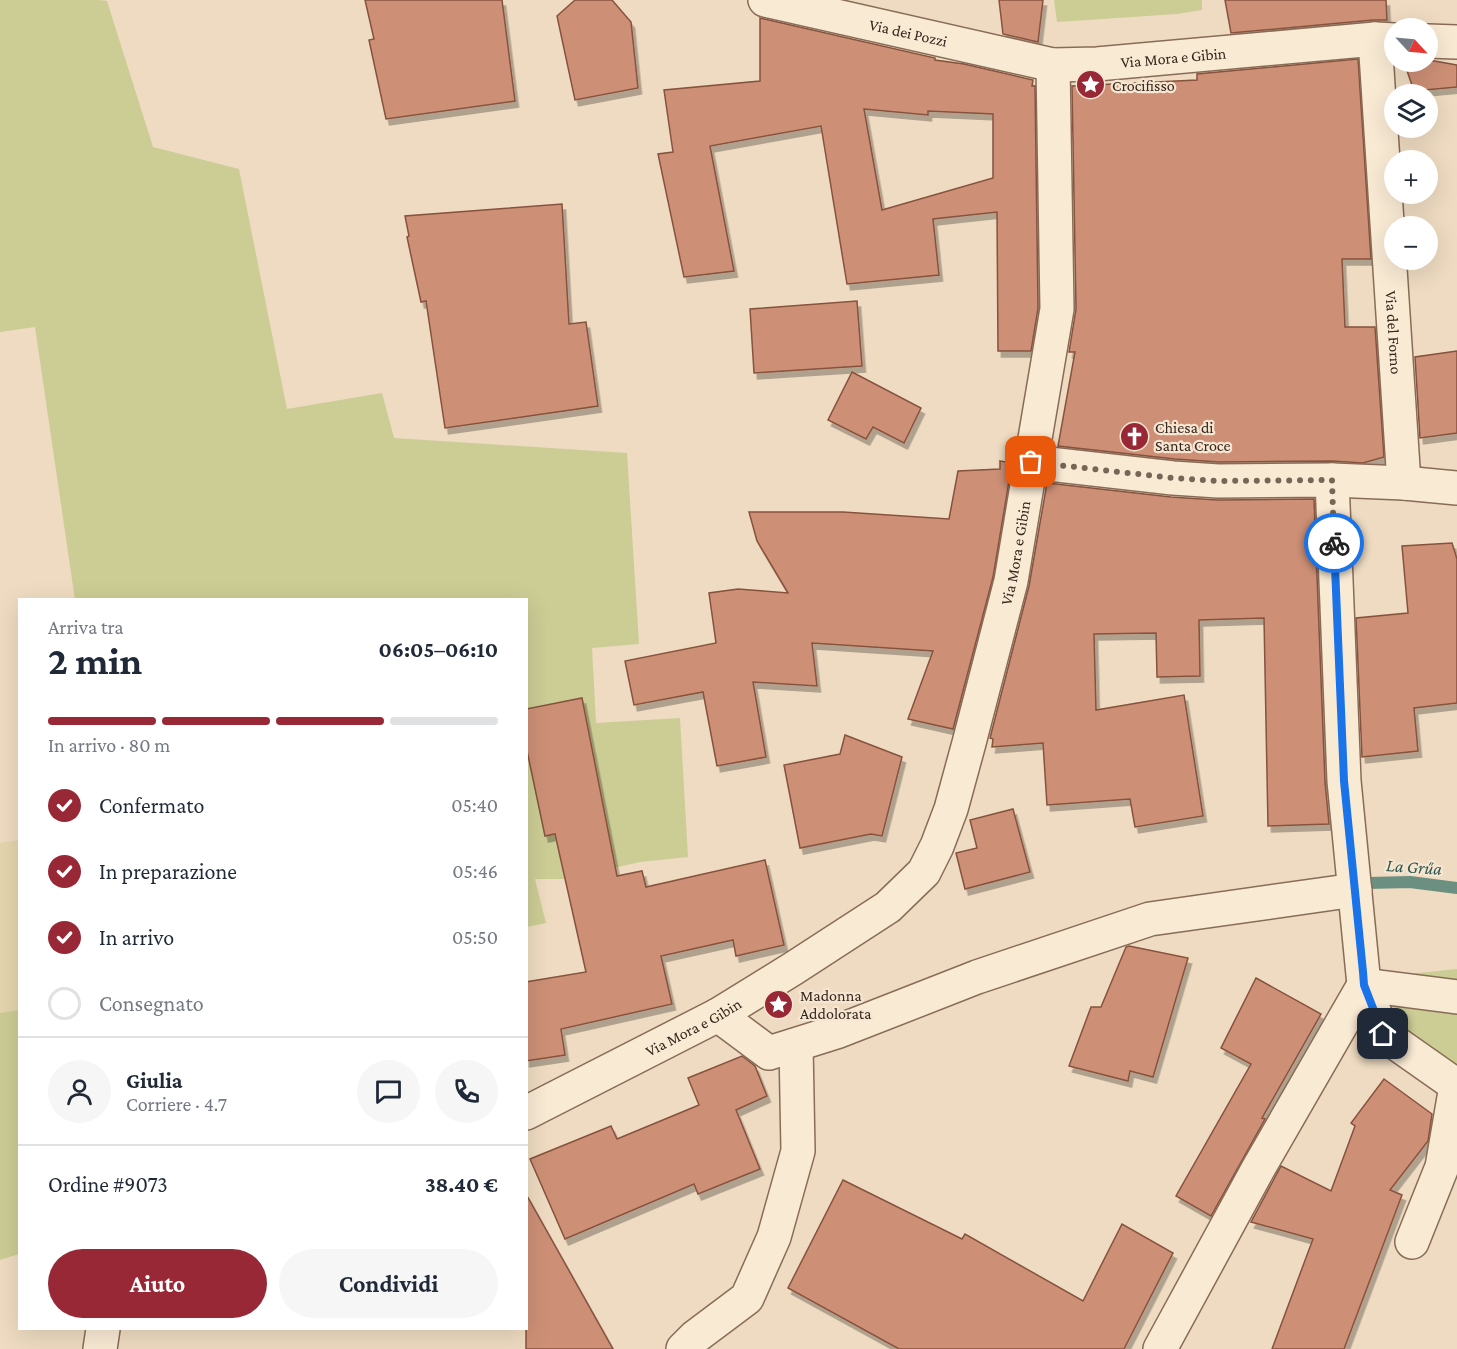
<!DOCTYPE html>
<html lang="it">
<head>
<meta charset="utf-8">
<style>
  body { margin:0; font-family:"Crimson Pro",serif; background:#f6f6f7; color:#1f2937; height:100vh; display:flex; flex-direction:column; font-size:22px; white-space:nowrap }
  * { box-sizing:border-box; margin:0 }
  p { font-size:20px; color:#747a83 }
  .icon { flex:none; width:33px; height:33px; fill:none; stroke:currentColor; stroke-width:2; stroke-linecap:round; stroke-linejoin:round }
  .map { position:relative; flex:1; overflow:hidden }
  .drawer { position:absolute; left:18px; top:598px; width:510px; height:732px; display:flex; flex-direction:column; background:#fff; border-radius:0px; box-shadow:0 6px 24px #0002 }
  .drawer>* { flex:none }
  .needle { width:39px; rotate:116deg }
  .buttons { position:absolute; left:1384px; top:18px; display:grid; gap:12px }
  .buttons a { display:grid; place-items:center; width:54px; height:54px; border-radius:50%; background:#fff; box-shadow:0 6px 24px #0002; font-size:30px }
  .pin { position:absolute; display:grid; place-items:center; width:51px; height:51px; color:#fff; margin:-26px; border-radius:12px; box-shadow:0 3px 9px #0006 }
  .courier { position:absolute; display:grid; place-items:center; width:60px; height:60px; margin:-30px; border:4px solid #1a73e8; border-radius:50%; background:#fff; color:#222; box-shadow:0 2px 8px #0007 }
  .headline em { font-style:normal; font-weight:700 }
  .headline div { display:flex; flex-direction:column-reverse }
  .headline { display:flex; align-items:center; justify-content:space-between; height:102px; padding:0 30px }
  h1 { font-size:39px; font-weight:700; line-height:45px }
  .bar { display:grid; grid-template-columns:repeat(4,1fr); gap:9px 6px; align-content:center; height:72px; padding:0 30px }
  .bar i { height:8px; border-radius:4px; background:#e0e1e3 }
  .bar .active { background:#982836 }
  .bar p { grid-column:span 4 }
  .line { display:flex; align-items:center; gap:15px; padding:0 30px; border-top:2px solid #e0e1e3 }
  .line div { flex:1 }
  .round { display:grid; place-items:center; flex:none; width:63px; height:63px; border-radius:32px; background:#f6f6f7 }
  ol { padding:0 30px; list-style:none }
  li { display:flex; align-items:center; gap:18px; height:66px }
  li p { margin-inline-start:auto }
  li .icon { padding:6px; border-radius:50%; background:#982836; color:#fff; stroke-width:4 }
  li:last-child { color:#747a83 }
  li i { width:33px; height:33px; border:3px solid #e0e1e3; border-radius:50% }
  .action { display:flex; gap:12px; margin-top:auto; padding:12px 30px }
  .action a { flex:1; height:69px; border-radius:36px; background:#982836; color:#fff; font-size:24px; font-weight:700; line-height:69px; text-align:center }
  .action a+a { background:#f6f6f7; color:#1f2937 }
  .map>svg:first-child { display:block }
  .farmland { fill:#e4d5ae }
  .green { fill:#cccc95 }
  .lines { fill:none; stroke-linecap:round; stroke-linejoin:round }
  .stream { stroke:#6b8f81; stroke-width:12 }
  .building { fill:#cd9076; stroke:#87523e; stroke-width:1.5; fill-rule:evenodd; filter:url(#shadow) }
  .pedestrian-casing { stroke:#886c58; stroke-width:36 }
  .minor-casing { stroke:#886c58; stroke-width:36 }
  .pedestrian { stroke:#f9ead4; stroke-width:33 }
  .minor { stroke:#f9ead4; stroke-width:33 }
  .done { stroke:#776556; stroke-width:6; stroke-dasharray:0 10.8 }
  .route { stroke:#1a73e8; stroke-width:8 }
  .labels { text-anchor:middle; dominant-baseline:central; stroke-width:4.5; stroke-linejoin:round; paint-order:stroke }
  .street-label { font-size:16px; fill:#37261d; stroke:#f6e6d1 }
  .poi-label { font-size:16px; fill:#37261d; stroke:#f6e6d1; text-anchor:start }
  .water-label { font-size:18px; font-style:italic; fill:#2c574f; stroke:#f6e6d1 }
</style>
</head>
<body>
<div class="map">
<svg width="1457" height="1349" viewBox="0 0 1457 1349">
  <defs>
    <filter id="shadow"><feDropShadow dx="3.5" dy="6" stdDeviation="0" flood-color="#0004"/></filter>
  </defs>
  <rect width="100%" height="100%" fill="#eedbc1"/>
  <path class="farmland" d="M19,840V1010L0,1013V843Z"/>
  <g class="green">
    <path d="M0,0H99L107,1L153,147L239,169L287,409L382,393L394,438L627,453L639,644L592,648L596,723L680,718L688,857L640,862L566,879H535L546,923L527,927L526,600H75L35,327L0,332Z"/>
    <path d="M1054,0H1202V10L1177,14L1057,22Z"/>
    <path d="M1457,969V992L1369,978Z"/>
    <path d="M1375,993L1457,1004V1079L1388,1027Z"/>
    <path d="M19,1010V1254L0,1260V1013Z"/>
  </g>
  <g class="lines">
    <path class="stream" d="M1368,883L1410,882L1457,888"/>
  </g>
  <g class="building">
    <path d="M365,0H502L515,101L386,119L369,40L374,39Z"/>
    <path d="M575,0H612L631,22L638,88L575,100L557,16Z"/>
    <path d="M999,0H1043L1038,42L1003,34Z"/>
    <path d="M1225,0H1386L1387,20H1373L1231,33Z"/>
    <path d="M760,18L935,58V60L964,64L1033,80L1032,86H1035L1038,308L1031,351H998L997,212L933,219L939,275L847,284L821,126L710,146L734,271L684,277L658,154L673,152L664,90L760,81ZM864,109L928,115V111L993,114V178L882,210Z"/>
    <path d="M1358,59L1371,259H1342L1345,327H1375L1384,457L1363,463L1332,461L1219,462L1175,459L1058,446L1075,352H1069L1076,309L1072,86L1197,80V74Z"/>
    <path d="M1429,60L1457,65V87L1414,91L1404,62H1428Z"/>
    <path d="M562,204L569,324L586,322L598,406L445,428L426,301L421,302L407,237L409,236L405,216Z"/>
    <path d="M857,301L862,366L754,373L750,309Z"/>
    <path d="M1457,351V433L1420,438L1415,357Z"/>
    <path d="M852,372L921,408L904,443L873,427L866,439L828,420Z"/>
    <path d="M1000,461L1012,463L993,577L953,729L908,719L933,651L812,643L817,686L753,682L766,757L717,766L703,692L634,705L625,661L716,643L709,593L738,589L788,593L757,541L749,512H843L949,519L958,471L1000,469Z"/>
    <path d="M1047,483L1171,497L1217,500L1314,499L1325,782L1329,824L1268,826L1264,618L1199,620L1200,676L1157,677L1156,633L1094,634L1096,710L1184,695L1203,816L1135,827L1130,799L1047,805L1043,743L992,747L993,739L990,738L1029,586Z"/>
    <path d="M1452,543L1457,559V703L1414,708L1418,751L1362,757L1356,618L1408,613L1402,546Z"/>
    <path d="M582,698L617,876L642,871L646,887L765,860L784,945L736,956L733,940L661,956L672,1004L561,1029L565,1055L526,1061V982L586,972L555,834L545,836L526,746V709Z"/>
    <path d="M845,735L902,757L882,836L871,834L800,848L784,765L840,754Z"/>
    <path d="M1013,809L1030,872L965,889L956,853L977,848L970,820Z"/>
    <path d="M1129,946L1188,958L1153,1077L1130,1071L1128,1081L1069,1066L1091,1007H1101L1126,947Z"/>
    <path d="M1256,978L1321,1014L1262,1118L1265,1119L1211,1216L1176,1196L1251,1064L1221,1048Z"/>
    <path d="M742,1056L755,1066L767,1096L736,1110L760,1169L698,1194L694,1184L565,1239L530,1159L611,1126L617,1139L699,1105L688,1078Z"/>
    <path d="M1384,1079L1432,1114L1428,1141L1390,1190L1402,1195L1344,1349H1272L1313,1239L1251,1222L1281,1166L1331,1191L1355,1126L1351,1123Z"/>
    <path d="M843,1180L962,1239L965,1234L1083,1301L1122,1224L1173,1253L1124,1349H899L788,1288Z"/>
    <path d="M526,1194L613,1349H526Z"/>
  </g>
  <g class="lines">
    <defs>
      <g id="pedestrian">
        <path d="M1031,462L1057,309L1053,65"/>
        <path d="M718,1015L769,1053L839,1031L977,977L1150,919L1355,890"/>
        <path d="M1412,1242L1442,1167L1456,1086"/>
      </g>
      <g id="minor">
        <path id="s1" d="M765,0L1053,65L1097,64L1375,39L1395,40"/>
        <path id="s2" d="M1375,39L1404,483"/>
        <path d="M1428,41L1457,42"/>
        <path d="M1332,480L1344,781L1364,985L1383,1034L1457,1086"/>
        <path id="s3" d="M526,1113L718,1015L794,968L888,907L924,872L937,846L951,809L969,743L1011,581L1031,462L1173,478L1218,481L1332,480L1404,483L1457,488"/>
        <path d="M100,1349L103,1329"/>
        <path d="M683,1349L695,1337L747,1298L774,1237L798,1151L796,1045"/>
        <path d="M1160,1349L1258,1169L1364,985L1457,997"/>
      </g>
    </defs>
    <use href="#pedestrian" class="pedestrian-casing"/>
    <use href="#minor" class="minor-casing"/>
    <use href="#pedestrian" class="pedestrian"/>
    <use href="#minor" class="minor"/>
  </g>
  <g class="lines">
    <path class="done" d="M1031,462L1173,478L1218,481L1332,480L1334,543"/>
    <path class="route" d="M1334,543L1344,781L1363,972L1364,985L1383,1034"/>
  </g>
  <defs>
    <symbol id="sight-disc" viewBox="-11 -11 22 22"><circle r="9.5" fill="#982836" stroke="#f6e6d1"/><path d="M0-6L1.8-2.2L6-1.7L2.9 1.2L3.7 5.4L0 3.3L-3.7 5.4L-2.9 1.2L-6-1.7L-1.8-2.2Z" fill="#fff"/></symbol>
    <symbol id="church-disc" viewBox="-11 -11 22 22"><circle r="9.5" fill="#982836" stroke="#f6e6d1"/><path d="M-1.2-6h2.4v3.5h3.3v2.4h-3.3V6h-2.4V-.1h-3.3v-2.4h3.3Z" fill="#fff"/></symbol>
  </defs>
  <g fill-rule="evenodd">
    <use href="#sight-disc" x="1074" y="68" width="33" height="33"/>
    <use href="#church-disc" x="1118" y="420" width="33" height="33"/>
    <use href="#sight-disc" x="762" y="988" width="33" height="33"/>
  </g>
  <g class="labels">
    <g class="street-label">
      <text stroke="none"><textPath href="#s1" startOffset="147">Via dei Pozzi</textPath></text>
      <text stroke="none"><textPath href="#s1" startOffset="416">Via Mora e Gibin</textPath></text>
      <text stroke="none"><textPath href="#s2" startOffset="294">Via del Forno</textPath></text>
      <text stroke="none"><textPath href="#s3" startOffset="800">Via Mora e Gibin</textPath></text>
      <text stroke="none"><textPath href="#s3" startOffset="188">Via Mora e Gibin</textPath></text>
    </g>
    <g class="poi-label">
      <text x="1112" y="85">Crocifisso</text>
      <text x="1155" y="427">Chiesa di<tspan x="1155" dy="18">Santa Croce</tspan></text>
      <text x="800" y="995">Madonna<tspan x="800" dy="18">Addolorata</tspan></text>
    </g>
    <g class="water-label">
      <text transform="translate(1414 867) rotate(4)">La Grűa</text>
    </g>
  </g>
</svg>
<div class="buttons">
<a><svg class="needle" viewBox="-14 -14 28 28"><path d="M0-13l5 13h-10z" fill="#e53935"/><path d="M0 13l5-13h-10z" fill="#747a83"/></svg></a>
<a><svg class="icon" aria-label="layers" viewBox="0 0 24 24"><path d="M12 4l9 5-9 5-9-5zM3 14l9 5 9-5"/></svg></a>
<a>+</a>
<a>−</a>
</div>
<div class="pin" style="left:1031px;top:462px;background:#ea580c"><svg class="icon" aria-label="bag" viewBox="0 0 24 24"><path d="M5 8h14l-1 12H6zM9 8a3 3 0 0 1 6 0"/></svg></div>
<div class="pin" style="left:1383px;top:1034px;background:#1f2937"><svg class="icon" aria-label="home" viewBox="0 0 24 24"><path d="M3 11l9-7 9 7M6 9v11h12V9"/></svg></div>
<div class="courier" style="left:1334px;top:543px"><svg class="icon" aria-label="bike" viewBox="0 0 24 24"><circle cx="6" cy="16" r="4"/><circle cx="18" cy="16" r="4"/><path d="M6 16l4-8h5l3 8M10 8l3 8H6M13 5h3"/></svg></div>
<section class="drawer">
<div class="headline"><div><h1>2 min</h1><p>Arriva tra</p></div><em>06:05–06:10</em></div>
<div class="bar"><i class="active"></i><i class="active"></i><i class="active"></i><i></i><p>In arrivo · 80 m</p></div>
<ol>
<li><svg class="icon" aria-label="check" viewBox="0 0 24 24"><path d="M5 12l5 5 9-10"/></svg>Confermato<p>05:40</p></li>
<li><svg class="icon" aria-label="check" viewBox="0 0 24 24"><path d="M5 12l5 5 9-10"/></svg>In preparazione<p>05:46</p></li>
<li><svg class="icon" aria-label="check" viewBox="0 0 24 24"><path d="M5 12l5 5 9-10"/></svg>In arrivo<p>05:50</p></li>
<li><i></i>Consegnato</li>
</ol>
<div class="line" style="height:108px"><a class="round"><svg class="icon" aria-label="person" viewBox="0 0 24 24"><circle cx="12" cy="8" r="4"/><path d="M4 21q1-7 8-7t8 7"/></svg></a><div><b>Giulia</b><p>Corriere · 4.7</p></div><a class="round"><svg class="icon" aria-label="chat" viewBox="0 0 24 24"><path d="M4 5h16v11H9l-5 4z"/></svg></a><a class="round"><svg class="icon" aria-label="phone" viewBox="0 0 24 24"><path d="M5 4h4l2 5-3 2q2 4 5 5l2-3 5 2v4C11 20 4 13 5 4z"/></svg></a></div>
<div class="line" style="height:78px"><div>Ordine #9073</div><b>38.40 €</b></div>
<div class="action"><a>Aiuto</a><a>Condividi</a></div>
</section>
</div>
</body>
</html>
